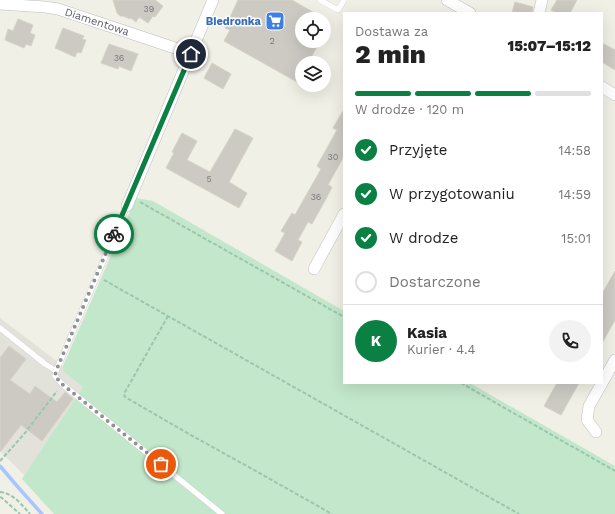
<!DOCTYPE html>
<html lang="pl">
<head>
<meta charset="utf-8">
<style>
  body { margin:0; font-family:"Work Sans",sans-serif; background:#f2f2f2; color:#222; height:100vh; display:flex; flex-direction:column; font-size:15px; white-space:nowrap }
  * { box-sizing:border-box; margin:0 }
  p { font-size:13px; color:#767676 }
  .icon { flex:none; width:22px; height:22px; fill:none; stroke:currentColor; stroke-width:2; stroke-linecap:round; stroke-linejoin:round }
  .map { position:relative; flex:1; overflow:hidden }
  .drawer { position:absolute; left:343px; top:12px; width:260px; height:372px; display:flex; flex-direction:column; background:#fff; border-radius:0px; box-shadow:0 4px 16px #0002 }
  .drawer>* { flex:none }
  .fabs { position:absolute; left:295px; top:12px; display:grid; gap:8px }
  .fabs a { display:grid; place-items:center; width:36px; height:36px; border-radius:50%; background:#fff; box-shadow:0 4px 16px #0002; font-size:20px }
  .pin { position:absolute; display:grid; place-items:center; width:34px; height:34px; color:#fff; margin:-17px; border:2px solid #fff; border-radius:50%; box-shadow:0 1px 4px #0007 }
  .courier { position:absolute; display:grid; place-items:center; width:40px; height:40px; margin:-20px; border:3px solid #0b8043; border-radius:50%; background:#fff; color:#222; box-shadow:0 1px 5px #0007 }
  .headline em { font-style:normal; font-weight:800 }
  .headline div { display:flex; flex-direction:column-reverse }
  .headline { display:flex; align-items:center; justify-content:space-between; height:68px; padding:0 12px }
  h1 { font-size:26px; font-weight:800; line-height:30px }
  .bar { display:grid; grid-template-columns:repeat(4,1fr); gap:6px 4px; align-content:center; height:48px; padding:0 12px }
  .bar i { height:5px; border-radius:3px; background:#e0e0e0 }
  .bar .on { background:#0b8043 }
  .bar p { grid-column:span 4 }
  .line { display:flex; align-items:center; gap:10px; padding:0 12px; border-top:1px solid #e0e0e0 }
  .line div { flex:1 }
  .round { display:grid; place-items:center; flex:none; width:42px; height:42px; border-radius:21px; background:#f2f2f2 }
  ol { padding:0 12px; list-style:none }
  li { display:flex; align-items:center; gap:12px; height:44px }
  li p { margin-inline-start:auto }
  li .icon { padding:4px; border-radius:50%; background:#0b8043; color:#fff; stroke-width:4 }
  li:last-child { color:#767676 }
  li i { width:22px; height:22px; border:2px solid #e0e0e0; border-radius:50% }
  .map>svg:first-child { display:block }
  .industrial { fill:#e2e1da }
  .green { fill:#c3e7ca }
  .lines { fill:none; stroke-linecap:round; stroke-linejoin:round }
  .stream { stroke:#a7c6ff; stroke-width:3.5 }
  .building { fill:#cccac3; stroke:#d5d3c4 }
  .lane-casing { stroke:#bdbec5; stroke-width:6 }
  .street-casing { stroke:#bdbec5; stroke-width:12 }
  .path { stroke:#9ac6b0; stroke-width:2; stroke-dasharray:4 2; stroke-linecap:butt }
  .lane { stroke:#fff; stroke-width:5.5 }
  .street { stroke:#fff; stroke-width:11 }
  .done { stroke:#919293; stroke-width:4; stroke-dasharray:0 7.2 }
  .route { stroke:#0b8043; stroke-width:5 }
  .labels { text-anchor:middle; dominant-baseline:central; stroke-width:3; stroke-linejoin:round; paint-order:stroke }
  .number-label { font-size:9px; fill:#7a7a7e }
  .shop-label { font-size:11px; font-weight:bold; fill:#366cbe; stroke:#fff; text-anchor:end }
  .street-label { font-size:11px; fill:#5e6067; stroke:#fff }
</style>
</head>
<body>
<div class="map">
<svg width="615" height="514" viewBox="0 0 615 514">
  <rect width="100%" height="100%" fill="#f0f0e6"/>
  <path class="industrial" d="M0,318L63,366V371L83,387L25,476L0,451Z"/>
  <path class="green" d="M136,198L153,201L344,311V383H470L615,466V514H54L22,479L83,387L63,371V366Z"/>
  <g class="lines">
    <path class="stream" d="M0,466L17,486L42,514"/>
  </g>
  <g class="building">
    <path d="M113,0H155L163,6L155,17L153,16L148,23L139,17L136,22L131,18L130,19L123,16H120L117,13Z"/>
    <path d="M238,0H292L325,19H302V41H320L308,63H302V73L297,82L224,41L230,30L225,28Z"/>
    <path d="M557,0H577L570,13H557L551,10Z"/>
    <path d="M515,2L533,7L532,13H512Z"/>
    <path d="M18,19L33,25L30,33L35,35L31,46L26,44L24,48L5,40L8,29L13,31Z"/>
    <path d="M63,28L84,36L82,39L86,40L81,53L77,52L75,57L55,48Z"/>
    <path d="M602,43L615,50V70L602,62Z"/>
    <path d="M109,44L138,54L131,71L119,66L118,69L101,63Z"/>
    <path d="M212,63L231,74L223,89L204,78Z"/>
    <path d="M344,109V156L328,185L332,187L327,197L312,224L308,222L298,240L302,242L292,261L275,251L285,233L281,231L292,213L295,215L321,169L317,166L337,130L333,128Z"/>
    <path d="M235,129L253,138L229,182L247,193L239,208L166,168L174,153L172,152L182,133L197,141L187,160L210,172Z"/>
    <path d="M615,271V320L602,343V294Z"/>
    <path d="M9,346L26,359L10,380L30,394L35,386L57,402L65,392L73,399L42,441L21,425L0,452V358Z"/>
    <path d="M557,383H579L561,415L544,406Z"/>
  </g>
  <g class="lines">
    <defs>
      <g id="lane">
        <path d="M320,0L338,10L344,0"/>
        <path d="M0,328L45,364L56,371L127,206"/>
        <path d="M56,371L55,376L62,384L222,514"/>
      </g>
      <g id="street">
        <path d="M447,0L470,13"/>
        <path d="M0,4L45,7L58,9L181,50L191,54"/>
        <path d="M539,13L542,0"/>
        <path d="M602,87L615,95"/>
        <path d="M127,206L213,0"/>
        <path d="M314,269L344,214"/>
        <path d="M596,432L587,420L589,406L615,360"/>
      </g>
    </defs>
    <use href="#lane" class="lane-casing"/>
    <use href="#street" class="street-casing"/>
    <g class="path">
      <path d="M140,202L344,317"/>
      <path d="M104,280L519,514"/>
      <path d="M168,316L125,392L124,394L125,397L189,434L254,470L332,514"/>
      <path d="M461,383L615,471"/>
      <path d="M0,461L25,433L57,391"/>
      <path d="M0,492C13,493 22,505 30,514"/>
      <path d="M0,497L2,498L20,514"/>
    </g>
    <use href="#lane" class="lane"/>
    <use href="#street" class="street"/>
  </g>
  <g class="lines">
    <path class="done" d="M114,234L56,371L55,376L62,384L161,464"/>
    <path class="route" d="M114,234L191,54"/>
  </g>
  <defs>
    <symbol id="supermarket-square" viewBox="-11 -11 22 22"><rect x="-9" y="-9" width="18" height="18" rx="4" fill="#3f7fe0" stroke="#fff"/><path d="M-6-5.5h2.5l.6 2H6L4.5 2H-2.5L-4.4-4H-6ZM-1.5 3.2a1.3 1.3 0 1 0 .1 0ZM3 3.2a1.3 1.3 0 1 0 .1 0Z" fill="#fff"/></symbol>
  </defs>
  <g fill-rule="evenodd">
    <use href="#supermarket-square" x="264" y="10" width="22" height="22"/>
  </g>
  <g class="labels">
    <g class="number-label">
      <text x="149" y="9">39</text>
      <text x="272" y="41">2</text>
      <text x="119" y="58">36</text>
      <text x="333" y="157">30</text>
      <text x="209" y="179">5</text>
      <text x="316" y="197">36</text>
    </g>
    <g class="shop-label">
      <text x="261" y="21">Biedronka</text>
    </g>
    <g class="street-label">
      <text transform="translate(97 22) rotate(18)">Diamentowa</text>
    </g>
  </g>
</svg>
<div class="fabs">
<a><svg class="icon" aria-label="locate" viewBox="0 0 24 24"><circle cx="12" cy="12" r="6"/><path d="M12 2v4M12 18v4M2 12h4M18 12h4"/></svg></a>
<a><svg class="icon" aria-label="layers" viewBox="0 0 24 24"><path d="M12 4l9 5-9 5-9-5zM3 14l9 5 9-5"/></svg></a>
</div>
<div class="pin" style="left:161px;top:464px;background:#ea580c"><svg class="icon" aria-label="bag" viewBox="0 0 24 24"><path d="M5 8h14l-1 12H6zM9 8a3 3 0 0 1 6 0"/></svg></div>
<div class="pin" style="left:191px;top:54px;background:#1f2937"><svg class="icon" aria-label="home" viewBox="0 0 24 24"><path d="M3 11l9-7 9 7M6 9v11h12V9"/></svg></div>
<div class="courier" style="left:114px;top:234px"><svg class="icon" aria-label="bike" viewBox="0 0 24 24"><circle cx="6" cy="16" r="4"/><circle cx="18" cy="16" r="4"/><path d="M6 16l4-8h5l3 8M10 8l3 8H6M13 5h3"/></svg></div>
<section class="drawer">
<div class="headline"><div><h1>2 min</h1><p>Dostawa za</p></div><em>15:07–15:12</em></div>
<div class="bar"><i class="on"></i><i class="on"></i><i class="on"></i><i></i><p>W drodze · 120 m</p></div>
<ol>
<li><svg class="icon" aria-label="check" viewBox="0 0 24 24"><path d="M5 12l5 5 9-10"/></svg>Przyjęte<p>14:58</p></li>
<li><svg class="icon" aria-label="check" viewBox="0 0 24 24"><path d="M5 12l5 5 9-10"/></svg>W przygotowaniu<p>14:59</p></li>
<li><svg class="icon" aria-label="check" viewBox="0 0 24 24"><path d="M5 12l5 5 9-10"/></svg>W drodze<p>15:01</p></li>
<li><i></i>Dostarczone</li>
</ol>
<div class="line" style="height:72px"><b class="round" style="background:#0b8043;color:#fff">K</b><div><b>Kasia</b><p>Kurier · 4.4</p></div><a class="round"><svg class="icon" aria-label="phone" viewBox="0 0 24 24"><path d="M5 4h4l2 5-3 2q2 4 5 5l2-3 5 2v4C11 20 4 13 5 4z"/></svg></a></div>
</section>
</div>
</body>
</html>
